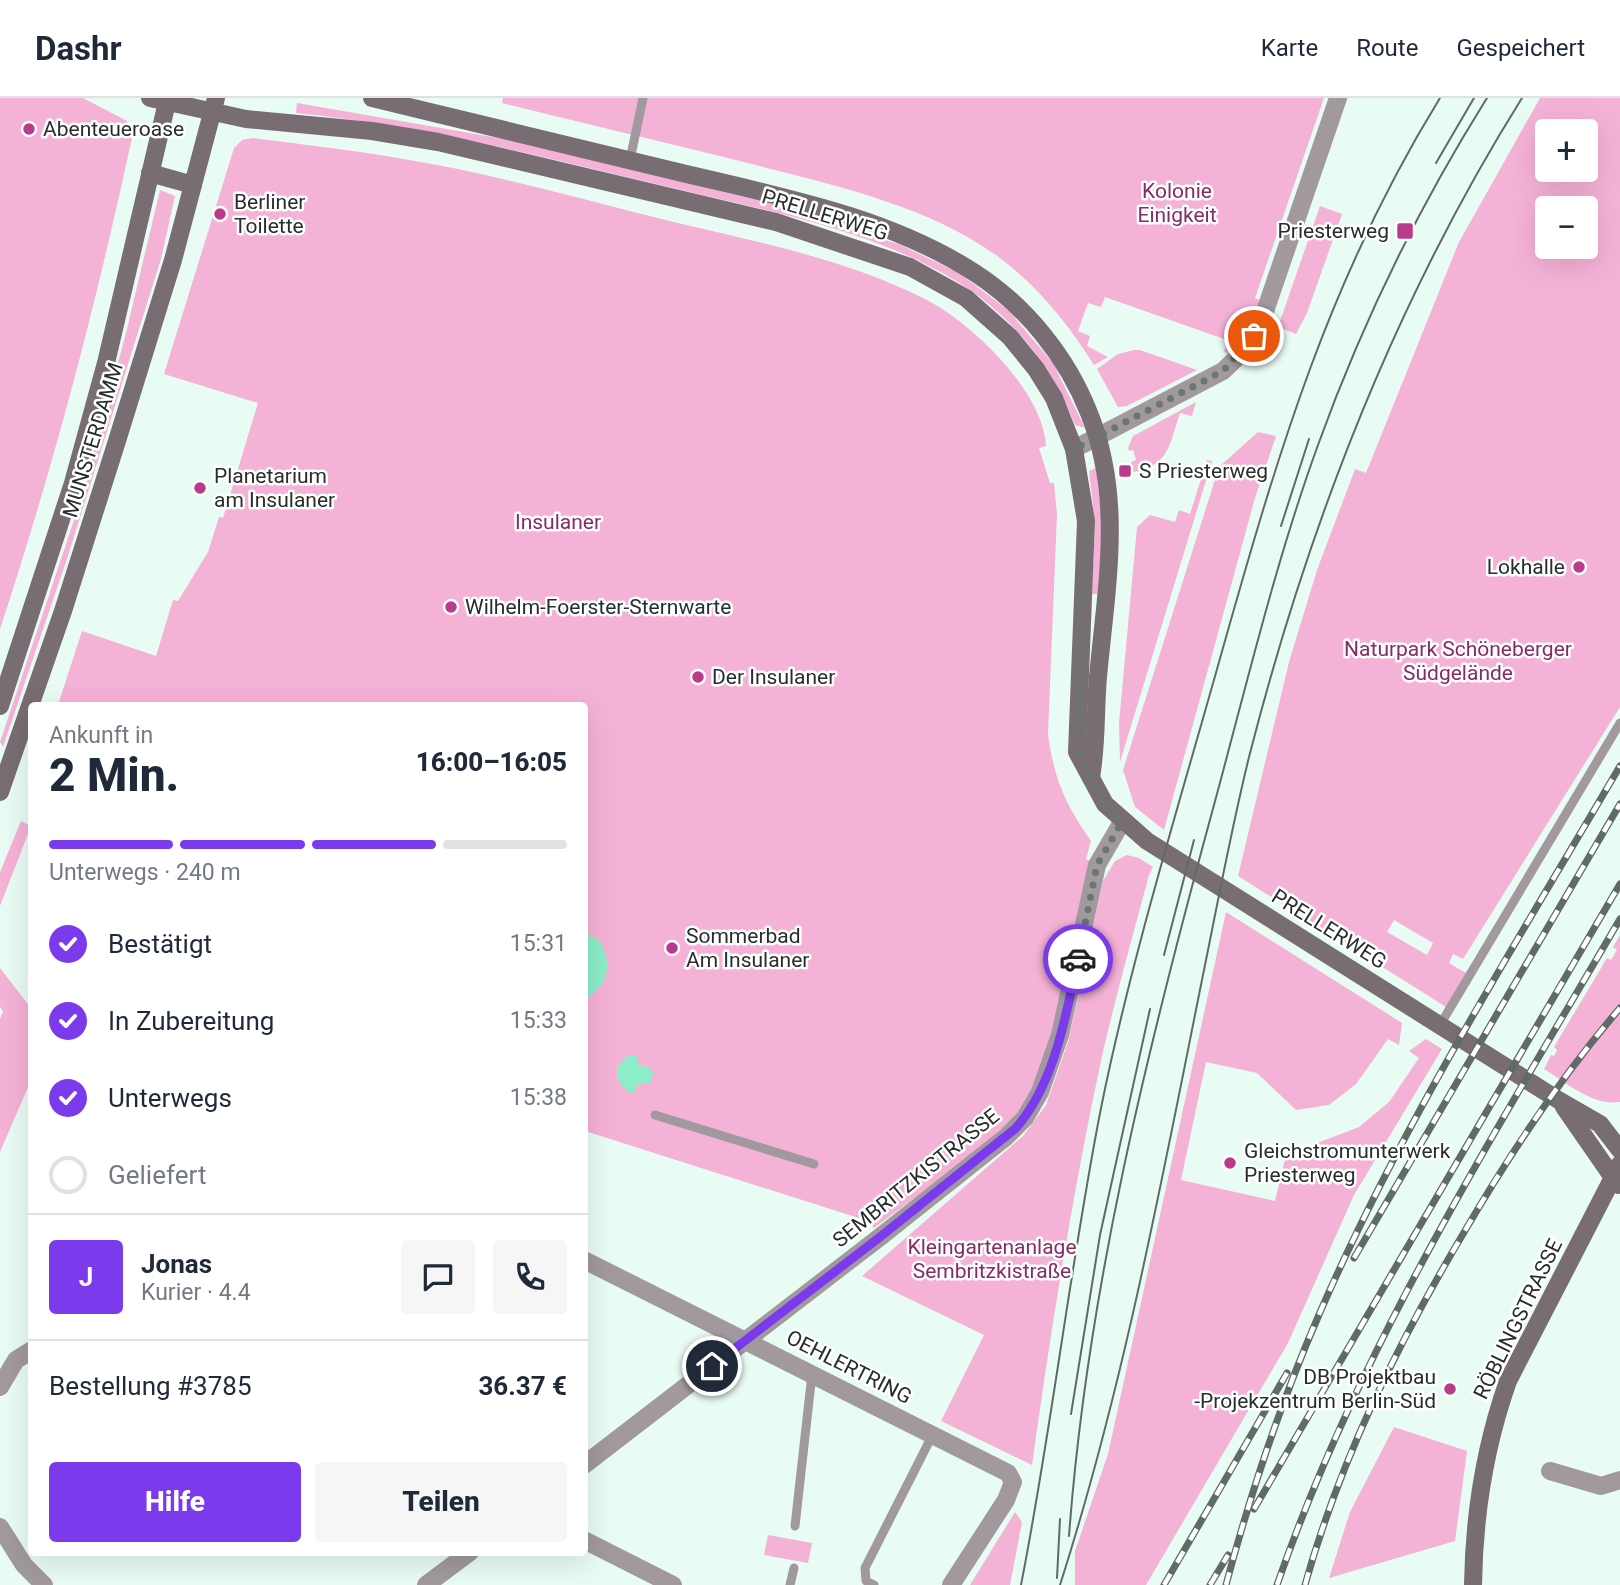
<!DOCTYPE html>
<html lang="de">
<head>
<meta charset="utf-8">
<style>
  body { margin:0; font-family:Roboto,sans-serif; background:#f6f6f7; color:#1f2937; height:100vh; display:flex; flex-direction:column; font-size:26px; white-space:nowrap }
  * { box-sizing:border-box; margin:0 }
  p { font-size:23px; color:#747a83 }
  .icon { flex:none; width:38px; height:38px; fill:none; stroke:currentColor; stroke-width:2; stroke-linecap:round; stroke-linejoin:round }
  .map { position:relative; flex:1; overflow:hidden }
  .sheet { position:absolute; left:28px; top:604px; width:560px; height:854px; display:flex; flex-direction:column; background:#fff; border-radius:7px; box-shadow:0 7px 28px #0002 }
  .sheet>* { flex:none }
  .controls { position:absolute; left:1535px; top:21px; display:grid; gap:14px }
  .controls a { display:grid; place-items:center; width:63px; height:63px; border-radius:7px; background:#fff; box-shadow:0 7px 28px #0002; font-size:35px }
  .pin { position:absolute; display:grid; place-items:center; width:60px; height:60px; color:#fff; margin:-30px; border:4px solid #fff; border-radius:50%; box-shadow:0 2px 7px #0007 }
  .courier { position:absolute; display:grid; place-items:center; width:70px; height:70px; margin:-35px; border:5px solid #7c3aed; border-radius:50%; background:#fff; color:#222; box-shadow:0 2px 9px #0007 }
  .summary em { font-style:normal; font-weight:800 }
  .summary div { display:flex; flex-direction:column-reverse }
  .summary { display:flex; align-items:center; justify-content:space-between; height:119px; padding:0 21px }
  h1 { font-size:46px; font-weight:800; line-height:52px }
  .bar { display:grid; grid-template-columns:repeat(4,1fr); gap:10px 7px; align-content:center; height:84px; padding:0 21px }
  .bar i { height:9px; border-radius:5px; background:#e0e1e3 }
  .bar .selected { background:#7c3aed }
  .bar p { grid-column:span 4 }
  .line { display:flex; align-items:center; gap:18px; padding:0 21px; border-top:2px solid #e0e1e3 }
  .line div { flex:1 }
  .round { display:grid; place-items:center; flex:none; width:74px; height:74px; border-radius:7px; background:#f6f6f7 }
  ol { padding:0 21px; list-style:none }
  li { display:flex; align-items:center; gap:21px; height:77px }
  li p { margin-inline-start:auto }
  li .icon { padding:7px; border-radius:50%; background:#7c3aed; color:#fff; stroke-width:4 }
  li:last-child { color:#747a83 }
  li i { width:38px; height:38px; border:4px solid #e0e1e3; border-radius:50% }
  .cta { display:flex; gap:14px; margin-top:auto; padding:14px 21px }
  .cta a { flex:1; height:80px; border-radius:7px; background:#7c3aed; color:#fff; font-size:28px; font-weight:800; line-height:80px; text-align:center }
  .cta a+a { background:#f6f6f7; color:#1f2937 }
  header { display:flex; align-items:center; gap:42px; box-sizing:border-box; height:98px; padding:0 35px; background:#fff; border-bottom:2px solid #e0e1e3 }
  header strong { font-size:33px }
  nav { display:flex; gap:38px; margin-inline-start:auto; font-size:24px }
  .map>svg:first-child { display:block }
  .green { fill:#f5b2d7; fill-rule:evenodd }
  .water { fill:#8cedc8 }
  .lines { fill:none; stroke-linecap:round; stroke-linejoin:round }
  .lane { stroke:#a1999d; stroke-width:9 }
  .street { stroke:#a1999d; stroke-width:18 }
  .secondary { stroke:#786d73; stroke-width:18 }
  .tram { stroke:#606a66; stroke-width:2 }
  .rail-casing { stroke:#606a66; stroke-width:7 }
  .rail { stroke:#fff; stroke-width:4.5; stroke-dasharray:13; stroke-linecap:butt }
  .done { stroke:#6b7671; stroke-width:7; stroke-dasharray:0 12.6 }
  .route { stroke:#7c3aed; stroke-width:9 }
  .poi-dot { fill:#b93c8c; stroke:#fff; stroke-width:2.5 }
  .labels { text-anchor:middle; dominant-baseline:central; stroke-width:5; stroke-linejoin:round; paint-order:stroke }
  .poi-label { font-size:21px; fill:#272e2b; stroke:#fff; text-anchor:start }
  .park-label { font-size:21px; fill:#852c64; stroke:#fff }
  .street-label { font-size:21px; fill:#272e2b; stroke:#fff }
</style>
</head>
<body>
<header>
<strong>Dashr</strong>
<nav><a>Karte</a><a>Route</a><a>Gespeichert</a></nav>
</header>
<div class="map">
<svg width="1620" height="1487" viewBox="0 0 1620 1487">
  <rect width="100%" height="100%" fill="#e9fcf4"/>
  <g class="green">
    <path d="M0,0H83L127,23L133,35C97,203 54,367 0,531Z"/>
    <path d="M503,0H1324L1255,200L1262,203L1251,230L1232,256L1224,254L1227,242L1105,199L1101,209L1088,205L1078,233L1090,238L1087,248L1108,259L1094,267C1067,224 1037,187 996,157C923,105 828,86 744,64C663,44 583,25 502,5Z"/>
    <path d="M1540,0H1620V609L1463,861L1453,856L1449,865L1466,875L1446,909L1238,778L1289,564L1317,472L1355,371L1366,375L1459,144ZM1547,33H1586V72H1547ZM1547,110H1586V149H1547ZM1394,822L1433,845L1427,857L1387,834Z"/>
    <path d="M297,5L510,42L781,108L901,147L959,175L1008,212L1053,265L1085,330L1075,327C1052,268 1011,216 956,183C869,130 762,112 665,88C542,59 422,27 296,15Z"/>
    <path d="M253,40C307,47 362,53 415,63C504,78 591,104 678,125C762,145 848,162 925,201C972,225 1043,293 1046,348L1039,350L1050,385H1054L1057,416L1048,636C1054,681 1065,706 1091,743L1086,761L1091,764L1051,945L1029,1002L998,1038L874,1130L868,1123L585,1033L584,607H58L82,533L156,558L173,502L178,503L208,454L219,419L223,420L258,305L164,276L234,50L242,42Z"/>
    <path d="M160,92L175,98L161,161L67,461L3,649L0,644L81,401L126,235Z"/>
    <path d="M1320,108L1342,116L1307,215L1296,236L1278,229Z"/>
    <path d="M1134,252H1140L1197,272L1127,308L1118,309L1097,271L1118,256Z"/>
    <path d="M1196,304L1192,318L1180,315C1169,346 1170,368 1133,374L1131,364L1136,362L1133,352L1129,353L1128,350L1133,338Z"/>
    <path d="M1258,334L1276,338L1255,400L1164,732L1135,709L1123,672L1219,369Z"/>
    <path d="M1207,362L1212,363L1120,664L1119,625L1137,429L1150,417L1175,424L1179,412L1190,416Z"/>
    <path d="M1096,370L1103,433L1098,496H1092L1095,425L1089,373Z"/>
    <path d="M21,723L31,728L0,808V774Z"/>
    <path d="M1127,757L1139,760L1153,769L1149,777C1133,837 1116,897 1102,958C1073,1093 1051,1230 1032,1367L941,1323L984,1237L862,1178L1023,1038L1046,1007L1068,944L1103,783L1115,763Z"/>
    <path d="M1226,814L1402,925L1399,947L1388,941L1356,986L1329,1007L1296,1012L1257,975L1206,964L1181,1082L1275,1103L1286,1057L1359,1029L1389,1004L1419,960L1409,953L1426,941L1442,951L1354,1097L1288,1245L1146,1487H1075V1453L1108,1356Z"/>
    <path d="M1620,837V1004C1592,1008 1567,985 1544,971L1551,957L1554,958L1557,952L1554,949L1607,860L1611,862L1617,852L1613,849Z"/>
    <path d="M0,870L31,910L32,980L0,1054V921L3,913L0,909Z"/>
    <path d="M1394,1329L1467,1353L1455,1443L1329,1480L1350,1414Z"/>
    <path d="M1015,1414L1022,1424L1010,1487H970Z"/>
    <path d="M768,1437L812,1445L808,1465L764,1457Z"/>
  </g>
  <g class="water">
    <path d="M585,836L598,841C614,866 609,886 585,901Z"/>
    <path d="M630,957H637V966L650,970L654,975L650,985L636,987L634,996C615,989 610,968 630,957Z"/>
  </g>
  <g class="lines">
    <g class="lane">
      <path d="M630,62L643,0"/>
      <path d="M1440,927L1620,625"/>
      <path d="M655,1017L814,1066"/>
      <path d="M795,1428L812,1276"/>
      <path d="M790,1487L794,1470"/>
      <path d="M874,1487L866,1483L865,1470L933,1336"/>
    </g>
    <g class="street">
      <path d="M1074,351L1223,273L1248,249L1261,225L1338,0"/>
      <path d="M584,1162L1008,1375L1013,1384L1006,1402L951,1487"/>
      <path d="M0,1289L16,1262L32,1252"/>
      <path d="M584,1367L880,1139L1006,1039L1025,1020L1040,994L1060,937L1097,767L1122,724"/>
      <path d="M1550,1373L1601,1388L1620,1382"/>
      <path d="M0,1429L24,1467L44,1487"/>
      <path d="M584,1442L673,1487"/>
      <path d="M426,1487L470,1454"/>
    </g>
    <g class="secondary">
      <path d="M150,0L246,21L372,33L438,44L776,124L910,169L966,200L1010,239L1036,271L1054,300L1074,351L1086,423L1077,654L1105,706L1147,743L1560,1003L1600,1026L1620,1052"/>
      <path d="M372,0C474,25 576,50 678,74C778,98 887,118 975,175C1026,208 1067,259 1089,315C1124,401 1106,490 1098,579C1095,613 1097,647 1091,679"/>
      <path d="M150,75L193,87"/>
      <path d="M0,608L73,385L106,265L168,0"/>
      <path d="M0,694L63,513L117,343L173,162L216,0"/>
      <path d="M1564,1009L1618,1087"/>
      <path d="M1473,1487C1474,1416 1484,1351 1508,1283L1620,1066"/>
    </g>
    <g class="tram">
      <path d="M1436,65L1474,0"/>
      <path d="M1281,428L1309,341"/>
      <path d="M1164,857L1194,742"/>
      <path d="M1071,1316L1100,1137L1150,911"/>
      <path d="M1069,1438C1087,1194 1147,953 1211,718C1245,594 1274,468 1318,347C1362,225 1418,110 1487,0"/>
      <path d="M1057,1480L1060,1421"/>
      <path d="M1021,1487C1052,1329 1070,1168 1101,1010C1132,857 1179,707 1221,557C1278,355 1329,180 1440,0"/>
      <path d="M1060,1487C1125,1284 1163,1075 1205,867C1219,798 1232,728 1249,659C1308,428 1395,203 1522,0"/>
    </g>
    <defs>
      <g id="rail">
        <path d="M1354,1160L1620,706"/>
        <path d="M1254,1411L1620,786"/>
        <path d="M1164,1487L1287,1275"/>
        <path d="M1210,1487L1228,1457"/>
        <path d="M1226,1487C1251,1393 1282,1301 1321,1212C1404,1022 1516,846 1620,668"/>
        <path d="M1277,1487C1359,1250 1494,1037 1620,821"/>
        <path d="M1305,1487C1340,1362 1397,1247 1463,1136C1509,1057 1560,980 1620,910"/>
      </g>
    </defs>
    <use href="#rail" class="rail-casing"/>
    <use href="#rail" class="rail"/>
  </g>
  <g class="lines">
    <path class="done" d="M1078,861L1097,767L1122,724L1098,696L1077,654L1086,423L1074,351L1223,273L1254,238"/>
    <path class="route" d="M712,1268L880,1139L1016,1030C1055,985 1066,917 1078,861"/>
  </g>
  <g class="poi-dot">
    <circle cx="29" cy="31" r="7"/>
    <circle cx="220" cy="116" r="7"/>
    <rect x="1396" y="124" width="18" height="18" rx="3.5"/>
    <rect x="1118" y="366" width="14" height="14" rx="3.5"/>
    <circle cx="200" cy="390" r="7"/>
    <circle cx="1579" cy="469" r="7"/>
    <circle cx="451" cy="509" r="7"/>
    <circle cx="698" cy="579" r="7"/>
    <circle cx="672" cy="850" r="7"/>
    <circle cx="1230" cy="1065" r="7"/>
    <circle cx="1450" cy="1291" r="7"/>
  </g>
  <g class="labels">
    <g class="poi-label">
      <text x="43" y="31">Abenteueroase</text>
      <text x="234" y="104">Berliner<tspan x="234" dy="24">Toilette</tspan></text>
      <text x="1389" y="133" text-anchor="end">Priesterweg</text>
      <text x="1139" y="373">S Priesterweg</text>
      <text x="214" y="378">Planetarium<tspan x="214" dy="24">am Insulaner</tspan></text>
      <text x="1565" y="469" text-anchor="end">Lokhalle</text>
      <text x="465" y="509">Wilhelm-Foerster-Sternwarte</text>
      <text x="712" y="579">Der Insulaner</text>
      <text x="686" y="838">Sommerbad<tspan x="686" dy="24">Am Insulaner</tspan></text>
      <text x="1244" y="1053">Gleichstromunterwerk<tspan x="1244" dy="24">Priesterweg</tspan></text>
      <text x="1436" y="1279" text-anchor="end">DB Projektbau<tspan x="1436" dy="24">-Projekzentrum Berlin-Süd</tspan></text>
    </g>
    <g class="park-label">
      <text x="1177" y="93">Kolonie<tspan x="1177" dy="24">Einigkeit</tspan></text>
      <text x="558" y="424">Insulaner</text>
      <text x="1458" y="551">Naturpark Schöneberger<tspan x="1458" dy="24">Südgelände</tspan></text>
      <text x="992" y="1149">Kleingartenanlage<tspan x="992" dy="24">Sembritzkistraße</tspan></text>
    </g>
    <g class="street-label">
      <text transform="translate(825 117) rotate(17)">PRELLERWEG</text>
      <text transform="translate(93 342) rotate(-73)">MUNSTERDAMM</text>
      <text transform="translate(1329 831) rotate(32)">PRELLERWEG</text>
      <text transform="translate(916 1080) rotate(-39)">SEMBRITZKISTRASSE</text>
      <text transform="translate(1518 1221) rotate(-64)">RÖBLINGSTRASSE</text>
      <text transform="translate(849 1269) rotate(27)">OEHLERTRING</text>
    </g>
  </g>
</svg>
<div class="controls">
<a>+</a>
<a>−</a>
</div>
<div class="pin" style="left:1254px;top:238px;background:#ea580c"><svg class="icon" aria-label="bag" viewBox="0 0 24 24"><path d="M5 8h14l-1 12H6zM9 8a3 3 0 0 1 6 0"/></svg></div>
<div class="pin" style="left:712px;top:1268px;background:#1f2937"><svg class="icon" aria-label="home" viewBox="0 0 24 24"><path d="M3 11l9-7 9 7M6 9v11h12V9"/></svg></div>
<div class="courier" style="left:1078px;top:861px"><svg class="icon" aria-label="car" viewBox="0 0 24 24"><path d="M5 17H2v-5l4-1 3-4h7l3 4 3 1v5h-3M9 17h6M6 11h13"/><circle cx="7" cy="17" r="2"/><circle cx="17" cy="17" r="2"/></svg></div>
<section class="sheet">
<div class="summary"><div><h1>2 Min.</h1><p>Ankunft in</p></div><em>16:00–16:05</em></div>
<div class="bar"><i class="selected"></i><i class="selected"></i><i class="selected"></i><i></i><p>Unterwegs · 240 m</p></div>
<ol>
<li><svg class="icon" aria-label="check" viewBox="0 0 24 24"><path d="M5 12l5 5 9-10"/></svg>Bestätigt<p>15:31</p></li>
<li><svg class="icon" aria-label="check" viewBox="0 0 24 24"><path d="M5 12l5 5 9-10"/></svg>In Zubereitung<p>15:33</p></li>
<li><svg class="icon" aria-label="check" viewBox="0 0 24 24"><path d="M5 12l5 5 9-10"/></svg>Unterwegs<p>15:38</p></li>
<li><i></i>Geliefert</li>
</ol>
<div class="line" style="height:126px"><b class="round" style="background:#7c3aed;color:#fff">J</b><div><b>Jonas</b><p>Kurier · 4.4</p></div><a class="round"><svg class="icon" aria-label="chat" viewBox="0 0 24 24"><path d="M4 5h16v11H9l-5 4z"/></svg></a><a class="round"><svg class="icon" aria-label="phone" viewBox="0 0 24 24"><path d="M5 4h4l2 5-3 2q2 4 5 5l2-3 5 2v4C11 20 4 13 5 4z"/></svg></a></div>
<div class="line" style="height:91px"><div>Bestellung #3785</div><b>36.37 €</b></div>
<div class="cta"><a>Hilfe</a><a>Teilen</a></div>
</section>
</div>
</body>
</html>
